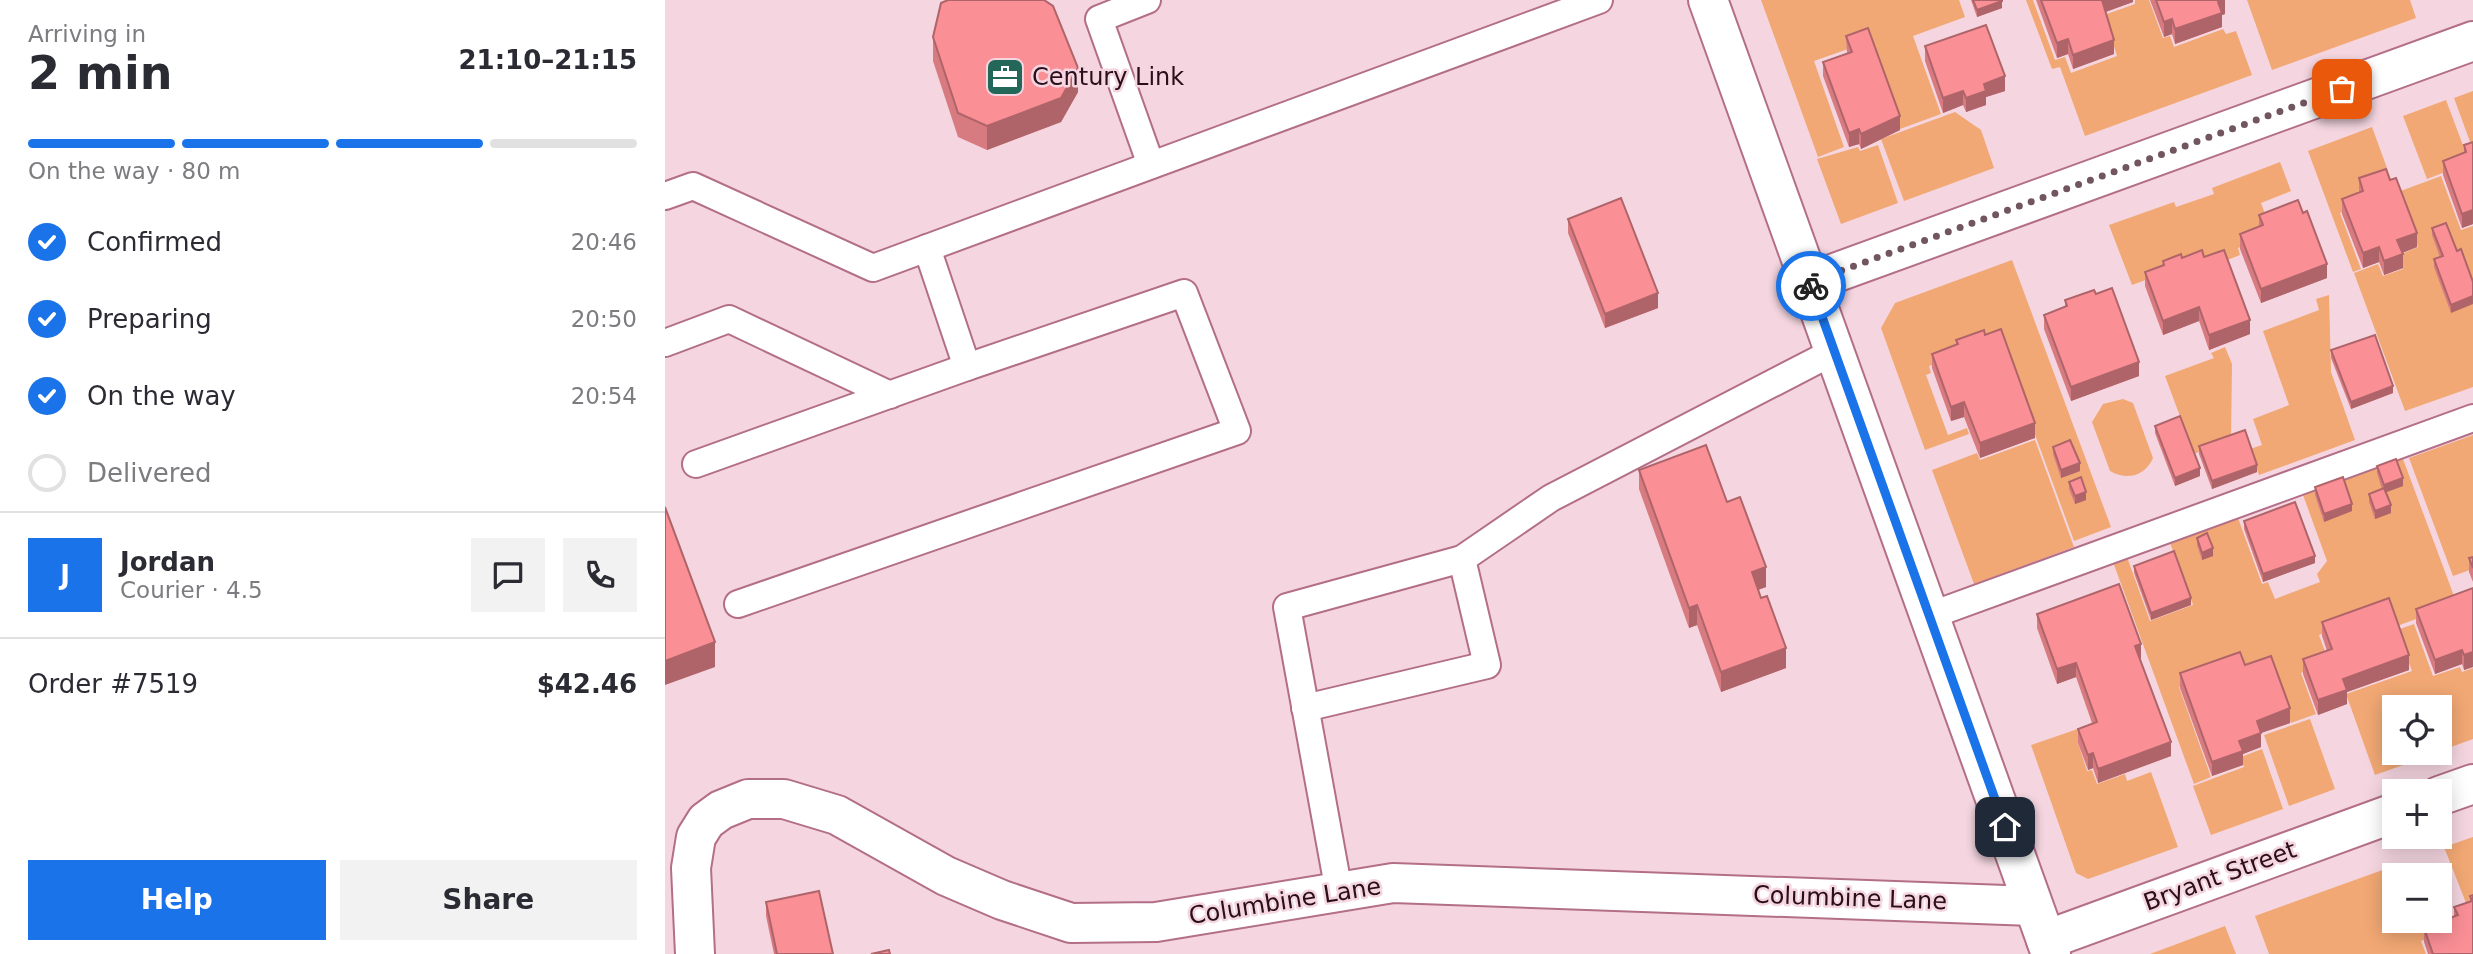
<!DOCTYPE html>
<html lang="en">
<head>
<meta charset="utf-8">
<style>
  body { margin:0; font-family:"DejaVu Sans",sans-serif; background:#f2f2f3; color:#2b2b33; height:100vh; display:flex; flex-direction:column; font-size:26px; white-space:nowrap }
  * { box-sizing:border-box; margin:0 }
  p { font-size:23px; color:#7c7c81 }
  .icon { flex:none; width:38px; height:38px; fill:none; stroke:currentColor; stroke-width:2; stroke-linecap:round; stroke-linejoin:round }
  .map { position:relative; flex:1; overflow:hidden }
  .details { display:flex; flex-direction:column; background:#fff; width:665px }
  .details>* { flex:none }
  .controls { position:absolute; left:1717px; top:695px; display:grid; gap:14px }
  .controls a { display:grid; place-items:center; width:70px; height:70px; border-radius:0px; background:#fff; box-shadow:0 4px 18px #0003; font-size:35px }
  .pin { position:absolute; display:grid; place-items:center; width:60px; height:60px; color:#fff; margin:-30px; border-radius:14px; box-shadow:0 4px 10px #0006 }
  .courier { position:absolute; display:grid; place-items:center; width:70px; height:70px; margin:-35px; border:5px solid #1a73e8; border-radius:50%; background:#fff; color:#222; box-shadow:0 2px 9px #0007 }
  .head em { font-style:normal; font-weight:700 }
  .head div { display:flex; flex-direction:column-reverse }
  .head { display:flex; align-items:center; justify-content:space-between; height:119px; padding:0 28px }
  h1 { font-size:46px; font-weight:700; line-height:52px }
  .bar { display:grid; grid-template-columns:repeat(4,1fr); gap:10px 7px; align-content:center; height:84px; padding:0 28px }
  .bar i { height:9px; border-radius:5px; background:#e1e1e2 }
  .bar .on { background:#1a73e8 }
  .bar p { grid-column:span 4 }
  .line { display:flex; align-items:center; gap:18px; padding:0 28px; border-top:2px solid #e1e1e2 }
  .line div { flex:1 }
  .round { display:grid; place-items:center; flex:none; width:74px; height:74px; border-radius:0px; background:#f2f2f3 }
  ol { padding:0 28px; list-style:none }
  li { display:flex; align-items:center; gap:21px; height:77px }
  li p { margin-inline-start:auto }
  li .icon { padding:7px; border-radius:50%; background:#1a73e8; color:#fff; stroke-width:4 }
  li:last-child { color:#7c7c81 }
  li i { width:38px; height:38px; border:4px solid #e1e1e2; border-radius:50% }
  .primary-button { display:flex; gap:14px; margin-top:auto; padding:14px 28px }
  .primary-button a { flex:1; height:80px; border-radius:0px; background:#1a73e8; color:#fff; font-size:28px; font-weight:700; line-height:80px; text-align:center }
  .primary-button a+a { background:#f2f2f3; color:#2b2b33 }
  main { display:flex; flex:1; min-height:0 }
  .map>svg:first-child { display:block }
  .green { fill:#f1a874 }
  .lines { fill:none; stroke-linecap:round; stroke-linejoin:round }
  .service-casing { stroke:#b36e88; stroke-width:30 }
  .minor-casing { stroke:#b36e88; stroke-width:42 }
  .tertiary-casing { stroke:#b36e88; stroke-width:42 }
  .service { stroke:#fff; stroke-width:26 }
  .minor { stroke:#fff; stroke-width:38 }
  .tertiary { stroke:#fff; stroke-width:38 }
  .wall { fill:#d77b81 }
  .shaded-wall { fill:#af6469 }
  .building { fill:#fa8f96; stroke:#af6469; stroke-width:2 }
  .done { stroke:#71555f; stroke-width:7; stroke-dasharray:0 12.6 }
  .route { stroke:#1a73e8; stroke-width:9 }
  .labels { text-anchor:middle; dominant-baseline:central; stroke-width:5; stroke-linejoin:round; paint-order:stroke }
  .poi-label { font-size:24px; fill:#2a0f1a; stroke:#f5d6e0; text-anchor:start }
  .street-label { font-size:24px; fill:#2a0f1a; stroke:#f5d6e0 }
</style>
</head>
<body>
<main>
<section class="details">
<div class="head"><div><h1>2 min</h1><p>Arriving in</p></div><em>21:10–21:15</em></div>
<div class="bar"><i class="on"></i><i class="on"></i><i class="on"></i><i></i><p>On the way · 80 m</p></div>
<ol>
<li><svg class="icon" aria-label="check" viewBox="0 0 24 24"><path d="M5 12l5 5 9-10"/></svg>Confirmed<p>20:46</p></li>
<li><svg class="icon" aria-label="check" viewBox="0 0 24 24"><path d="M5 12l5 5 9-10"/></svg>Preparing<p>20:50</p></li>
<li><svg class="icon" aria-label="check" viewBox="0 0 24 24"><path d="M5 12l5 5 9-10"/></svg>On the way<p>20:54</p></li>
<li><i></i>Delivered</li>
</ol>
<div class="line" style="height:126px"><b class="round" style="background:#1a73e8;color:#fff">J</b><div><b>Jordan</b><p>Courier · 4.5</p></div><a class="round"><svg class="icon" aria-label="chat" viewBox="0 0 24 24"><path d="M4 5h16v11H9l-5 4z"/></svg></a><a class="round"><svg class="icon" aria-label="phone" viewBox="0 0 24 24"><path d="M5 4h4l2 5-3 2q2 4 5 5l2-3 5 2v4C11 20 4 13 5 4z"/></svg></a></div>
<div class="line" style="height:91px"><div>Order #7519</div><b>$42.46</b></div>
<div class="primary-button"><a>Help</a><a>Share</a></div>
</section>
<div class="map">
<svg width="1808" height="954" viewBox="0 0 1808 954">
  <rect width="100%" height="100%" fill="#f5d6e0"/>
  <g class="green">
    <path d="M1096,0H1294L1300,17L1248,36L1276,114L1235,129L1203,42L1149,61L1179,147L1153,157Z"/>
    <path d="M1361,0H1368L1390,60L1400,57L1406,73L1452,56L1439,15L1470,4V0H1484L1498,38L1505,36L1509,47L1558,29L1561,34L1571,31L1587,75L1420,136L1395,67L1387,69Z"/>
    <path d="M1582,0H1745L1751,18L1607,70Z"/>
    <path d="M1808,91V150L1789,98Z"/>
    <path d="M1781,100L1802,156L1799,165L1762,179L1738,116Z"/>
    <path d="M1290,112L1316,130L1329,168L1239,201L1216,139Z"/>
    <path d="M1707,127L1726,179L1692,192L1696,205L1675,213L1696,269L1688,272L1643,151Z"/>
    <path d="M1213,145L1233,203L1176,224L1152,159L1193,147L1195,151Z"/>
    <path d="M1615,162L1626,191L1596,203L1602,219L1596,239L1573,248L1575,255L1560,261L1557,252L1467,285L1444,225L1509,202L1511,207L1549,194L1547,188Z"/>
    <path d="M1776,176L1796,230L1808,226V387L1740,411L1689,273L1713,264L1718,276L1738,269L1734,255L1753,247L1733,192Z"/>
    <path d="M1347,260L1446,527L1409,541L1336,342L1264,366L1266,373L1261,375L1283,435L1302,428L1304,434L1260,450L1216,328L1230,303Z"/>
    <path d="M1664,295L1666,372L1690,440L1594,475L1585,449L1597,445L1588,419L1624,405L1598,331L1654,310L1651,299Z"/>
    <path d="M1560,347L1567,364L1566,439L1529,454L1500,376L1549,358L1546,353Z"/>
    <path d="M1458,399L1468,403L1488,458C1480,476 1462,481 1445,471L1427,422L1438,404Z"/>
    <path d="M1808,435V569L1788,576L1744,458Z"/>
    <path d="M1370,440L1409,547L1309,584L1267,470L1312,453L1315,460Z"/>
    <path d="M1738,459L1792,604L1732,626L1726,609L1654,635L1664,662L1636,673L1651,714L1626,723L1606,668L1581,677L1576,664L1514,687L1546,777L1529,784L1448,562L1462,557L1485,621L1528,605L1505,543L1573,518L1597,584L1603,582L1610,599L1655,582L1652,574L1662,561L1638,495Z"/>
    <path d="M1749,624L1768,676L1795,667L1797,672L1808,668V739L1775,751L1774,707H1729V752L1772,753L1710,775L1681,694L1747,671L1732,630Z"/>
    <path d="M1645,719L1670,789L1624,806L1599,735Z"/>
    <path d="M1427,724L1431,736L1413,743L1422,771L1427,770L1432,784L1460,774L1462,781L1486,772L1513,847L1423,879L1411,873L1366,745Z"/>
    <path d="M1597,749L1618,809L1546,835L1528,786L1579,767L1576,757Z"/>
    <path d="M1808,837V907L1803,908L1779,847Z"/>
    <path d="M1737,863L1741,875H1729V920L1757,921L1764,938L1756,941L1761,954H1604L1590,916Z"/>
    <path d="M1560,926L1571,954H1485Z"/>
  </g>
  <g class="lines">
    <defs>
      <g id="service">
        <path d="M482,0L434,19L486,165"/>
        <path d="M0,196L28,186L208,268L934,0"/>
        <path d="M0,343L64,319L225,395"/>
        <path d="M31,464L302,367L262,248"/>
        <path d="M73,604L572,431L519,293L302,367"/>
        <path d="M1264,616L1808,418"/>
        <path d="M640,708L822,665L797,559"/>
        <path d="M674,892L622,607L797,559L886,498L1170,351"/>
      </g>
      <g id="minor">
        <path d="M1145,282L1808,41"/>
        <path d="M1774,796L1808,784"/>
        <path d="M1381,940L1729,813"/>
        <path d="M30,954L26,868L31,837L41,821L56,810L83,799H119L172,815L281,876L337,900L406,923L491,922L728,883L1368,906"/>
      </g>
      <path id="tertiary" d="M1043,0L1386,954"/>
    </defs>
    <use href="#service" class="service-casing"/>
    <use href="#minor" class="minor-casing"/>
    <use href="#tertiary" class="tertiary-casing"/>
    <use href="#service" class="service"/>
    <use href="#minor" class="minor"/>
    <use href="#tertiary" class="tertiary"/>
  </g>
  <g class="wall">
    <path d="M1306,0H1337V8L1312,17Z"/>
    <path d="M1371,0H1468V2L1441,12L1449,54L1408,69L1403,54L1392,58Z"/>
    <path d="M1485,0H1560V14L1557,15V27L1510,44L1507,34L1499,37Z"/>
    <path d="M1181,36L1235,130L1196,149L1194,144L1184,147L1158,76V62L1182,53Z"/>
    <path d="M268,37L413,92L396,122L322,150L293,137L268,61Z"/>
    <path d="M1260,46L1340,91L1321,97V105L1301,112L1298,105L1278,113L1260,61Z"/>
    <path d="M1808,142V224L1797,228L1778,175V161L1799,153V145Z"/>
    <path d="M1694,178L1752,247L1737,253L1738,268L1719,275L1714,262L1698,268L1677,214V199L1694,193Z"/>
    <path d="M1638,213L1662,278L1596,303L1575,249V234L1594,227V215Z"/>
    <path d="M903,219L993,308L940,328L903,233Z"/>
    <path d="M1767,228L1792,251L1786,313L1769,267V259L1775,257L1767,235Z"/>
    <path d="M1539,257L1585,334L1544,350L1534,321L1498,335L1480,286V272L1498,265V261L1517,258Z"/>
    <path d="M1400,300L1474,376L1406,401L1379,329V315L1400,306Z"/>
    <path d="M1291,340L1370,438L1315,458L1299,417L1286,421L1267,368V354L1291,345Z"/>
    <path d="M1666,350L1728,393L1686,409L1666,358Z"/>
    <path d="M1490,426L1535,476L1510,486L1490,433Z"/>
    <path d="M1534,446L1592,472L1547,489L1534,454Z"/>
    <path d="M1388,447L1415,471L1396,478L1388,454Z"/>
    <path d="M1712,466L1738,486L1721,492L1726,513L1710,519L1704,502V494L1717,489L1712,473Z"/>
    <path d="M974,470L1062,502L1101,587L1093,590L1121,668L1056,692L1032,625L1024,628L974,489Z"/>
    <path d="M1404,482L1421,500L1410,504L1404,489Z"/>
    <path d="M1650,487L1687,511L1659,522L1650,495Z"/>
    <path d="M1579,521L1650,563L1598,582L1579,529Z"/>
    <path d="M1532,538L1548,556L1537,560L1532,545Z"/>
    <path d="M1808,557V582L1804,572V558Z"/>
    <path d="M1469,566L1526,605L1486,620L1469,573Z"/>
    <path d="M1808,588V667L1799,670L1797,664L1770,674L1751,623V609Z"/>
    <path d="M1372,614L1476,658L1475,659L1506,756L1433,783L1428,768L1423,770L1413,743V729L1427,723L1411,677L1392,684L1372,628Z"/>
    <path d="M1657,622L1744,670L1682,692V704L1653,715L1638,674V659L1662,651L1657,636Z"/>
    <path d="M1580,665L1625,723L1596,733V747L1578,754V765L1547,776L1515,688V673Z"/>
    <path d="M1808,895V954H1763L1759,942V928L1789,916V907L1805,902V896Z"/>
    <path d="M101,902L168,954H109L101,916Z"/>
  </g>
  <g class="shaded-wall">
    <path d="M1437,0H1468V2L1437,13Z"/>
    <path d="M1558,0H1560V14L1557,15V27L1510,44V29L1553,2Z"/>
    <path d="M1337,1V8L1312,17V10Z"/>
    <path d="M1507,19V34L1499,37V22Z"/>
    <path d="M1403,39V54L1392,58V43Z"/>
    <path d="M1449,40V54L1408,69V55Z"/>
    <path d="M413,68V92L396,122L322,150V126Z"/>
    <path d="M1340,76V91L1321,97V105L1301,112V98L1319,84Z"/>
    <path d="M1298,91V105L1278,113V98Z"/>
    <path d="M1235,116V130L1196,149V134Z"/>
    <path d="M1194,129V144L1184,147V133Z"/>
    <path d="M1808,210V224L1797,228V214Z"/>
    <path d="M1752,233V247L1732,255V240Z"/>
    <path d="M1714,247V262L1698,268V253Z"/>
    <path d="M1738,254V268L1719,275V261Z"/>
    <path d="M1662,264V278L1596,303V289Z"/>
    <path d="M993,293V308L940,328V314Z"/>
    <path d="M1808,296V304L1786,313V305Z"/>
    <path d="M1534,307V321L1498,335V321Z"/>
    <path d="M1585,320V334L1544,350V335Z"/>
    <path d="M1474,362V376L1406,401V387Z"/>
    <path d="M1728,386V393L1686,409V402Z"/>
    <path d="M1299,402V417L1286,421V407Z"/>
    <path d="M1370,423V438L1315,458V443Z"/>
    <path d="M1415,463V471L1396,478V470Z"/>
    <path d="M1592,465V472L1547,489V481Z"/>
    <path d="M1535,468V476L1510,486V478Z"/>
    <path d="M1738,478V486L1719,493V485Z"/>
    <path d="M1421,492V500L1410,504V496Z"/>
    <path d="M1687,504V511L1659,522V514Z"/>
    <path d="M1726,505V513L1710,519V511Z"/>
    <path d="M1548,548V556L1537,560V553Z"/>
    <path d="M1650,556V563L1598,582V574Z"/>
    <path d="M1101,567V587L1087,592V572Z"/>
    <path d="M1526,598V605L1486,620V613Z"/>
    <path d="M1032,605V625L1024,628V608Z"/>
    <path d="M50,642V667L0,685V661Z"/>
    <path d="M1476,644V658L1470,660V646Z"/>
    <path d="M1121,648V668L1056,692V672Z"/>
    <path d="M1797,650V664L1770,674V660Z"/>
    <path d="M1808,652V667L1799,670V655Z"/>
    <path d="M1744,655V670L1682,692V704L1653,715V700L1678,679Z"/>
    <path d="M1411,663V677L1392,684V669Z"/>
    <path d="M1625,708V723L1596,733V747L1578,754V765L1547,776V762L1574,741L1592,721Z"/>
    <path d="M1506,742V756L1433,783V769Z"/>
    <path d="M1428,753V768L1423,770V755Z"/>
  </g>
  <g class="building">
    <path d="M283,0H379L388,6L413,68L396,98L322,126L293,113L268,37L276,3Z"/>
    <path d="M1308,0H1337V1L1312,10Z"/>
    <path d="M1376,0H1437L1449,40L1408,55L1403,39L1392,43Z"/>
    <path d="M1491,0H1558L1553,2L1557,13L1510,29L1507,19L1499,22Z"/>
    <path d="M1321,25L1340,76L1319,84L1321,91L1301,98L1298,91L1278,98L1260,46Z"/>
    <path d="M1203,28L1235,116L1196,134L1194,129L1184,133L1158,62L1187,52L1181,36Z"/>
    <path d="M1808,142V210L1797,214L1778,161L1801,152L1799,145Z"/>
    <path d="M1721,169L1725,180L1731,178L1752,233L1732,240L1738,254L1719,261L1714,247L1698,253L1677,199L1698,191L1694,178Z"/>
    <path d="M956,198L993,293L940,314L903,219Z"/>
    <path d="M1633,200L1638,213L1642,211L1662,264L1596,289L1575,234L1598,225L1594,215Z"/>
    <path d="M1781,223L1792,251L1796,249L1808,282V296L1786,305L1769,259L1778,256L1767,228Z"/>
    <path d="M1537,250L1539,257L1559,250L1585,320L1544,335L1534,307L1498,321L1480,272L1499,265L1498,261L1516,254L1517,258Z"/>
    <path d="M1447,288L1474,362L1406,387L1379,315L1402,306L1400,300L1429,290L1431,294Z"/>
    <path d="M1336,329L1370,423L1315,443L1299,402L1286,407L1267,354L1293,344L1291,340L1319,330L1320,335Z"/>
    <path d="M1710,335L1728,386L1686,402L1666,350Z"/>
    <path d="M1515,416L1535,468L1510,478L1490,426Z"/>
    <path d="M1580,430L1592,465L1547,481L1534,446Z"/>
    <path d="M1405,440L1415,463L1396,470L1388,447Z"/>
    <path d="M1041,445L1062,502L1075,497L1101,567L1087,572L1096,598L1102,596L1121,648L1056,672L1032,605L1024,608L974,470Z"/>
    <path d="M1731,459L1738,478L1719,485L1712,466Z"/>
    <path d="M1416,477L1421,492L1410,496L1404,482Z"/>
    <path d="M1678,477L1687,504L1659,514L1650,487Z"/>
    <path d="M1719,488L1726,505L1710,511L1704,494Z"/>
    <path d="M1630,502L1650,556L1598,574L1579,521Z"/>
    <path d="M0,507L50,642L0,661Z"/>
    <path d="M1542,533L1548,548L1537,553L1532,538Z"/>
    <path d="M1509,551L1526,598L1486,613L1469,566Z"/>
    <path d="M1808,557V568L1804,558Z"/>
    <path d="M1454,584L1476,644L1470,646L1506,742L1433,769L1428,753L1423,755L1413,729L1432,722L1411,663L1392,669L1372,614Z"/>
    <path d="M1808,588V652L1799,655L1797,650L1770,660L1751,609Z"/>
    <path d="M1724,598L1744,655L1678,679L1682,690L1653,700L1638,659L1667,649L1657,622Z"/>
    <path d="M1575,652L1580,665L1606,656L1625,708L1592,721L1596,733L1574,741L1578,751L1547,762L1515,673Z"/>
    <path d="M154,891L168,954H112L101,902Z"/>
    <path d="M1808,895V954H1768L1759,928L1793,915L1789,907L1807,901L1805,896Z"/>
    <path d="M224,950L225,954H206Z"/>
  </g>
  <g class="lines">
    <path class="done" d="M1146,286L1145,282L1677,89"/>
    <path class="route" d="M1146,286L1340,827"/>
  </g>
  <defs>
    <symbol id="office-square" viewBox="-11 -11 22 22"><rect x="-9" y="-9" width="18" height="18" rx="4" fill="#236759" stroke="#f5d6e0"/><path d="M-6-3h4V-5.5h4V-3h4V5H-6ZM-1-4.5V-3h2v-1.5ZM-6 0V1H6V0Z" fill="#fff"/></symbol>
  </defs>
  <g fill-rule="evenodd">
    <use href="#office-square" x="318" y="55" width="44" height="44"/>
  </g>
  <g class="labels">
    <g class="poi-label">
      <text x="367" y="77">Century Link</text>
    </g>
    <g class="street-label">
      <text transform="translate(1555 876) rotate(-20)">Bryant Street</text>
      <text transform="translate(1185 898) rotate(2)">Columbine Lane</text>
      <text transform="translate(620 901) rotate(-9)">Columbine Lane</text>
    </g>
  </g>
</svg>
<div class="controls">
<a><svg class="icon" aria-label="locate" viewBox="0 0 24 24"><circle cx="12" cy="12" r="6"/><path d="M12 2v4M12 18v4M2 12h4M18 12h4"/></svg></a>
<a>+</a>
<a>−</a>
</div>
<div class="pin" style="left:1677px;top:89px;background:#ea580c"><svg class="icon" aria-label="bag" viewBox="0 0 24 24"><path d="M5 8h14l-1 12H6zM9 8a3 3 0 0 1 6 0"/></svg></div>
<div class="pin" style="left:1340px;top:827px;background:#1f2937"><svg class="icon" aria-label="home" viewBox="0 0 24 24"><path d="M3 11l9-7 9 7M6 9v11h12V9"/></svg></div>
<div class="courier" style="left:1146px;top:286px"><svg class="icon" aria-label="bike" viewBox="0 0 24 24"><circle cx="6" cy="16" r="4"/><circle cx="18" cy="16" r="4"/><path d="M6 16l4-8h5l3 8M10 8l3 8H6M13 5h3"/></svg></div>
</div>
</main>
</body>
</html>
